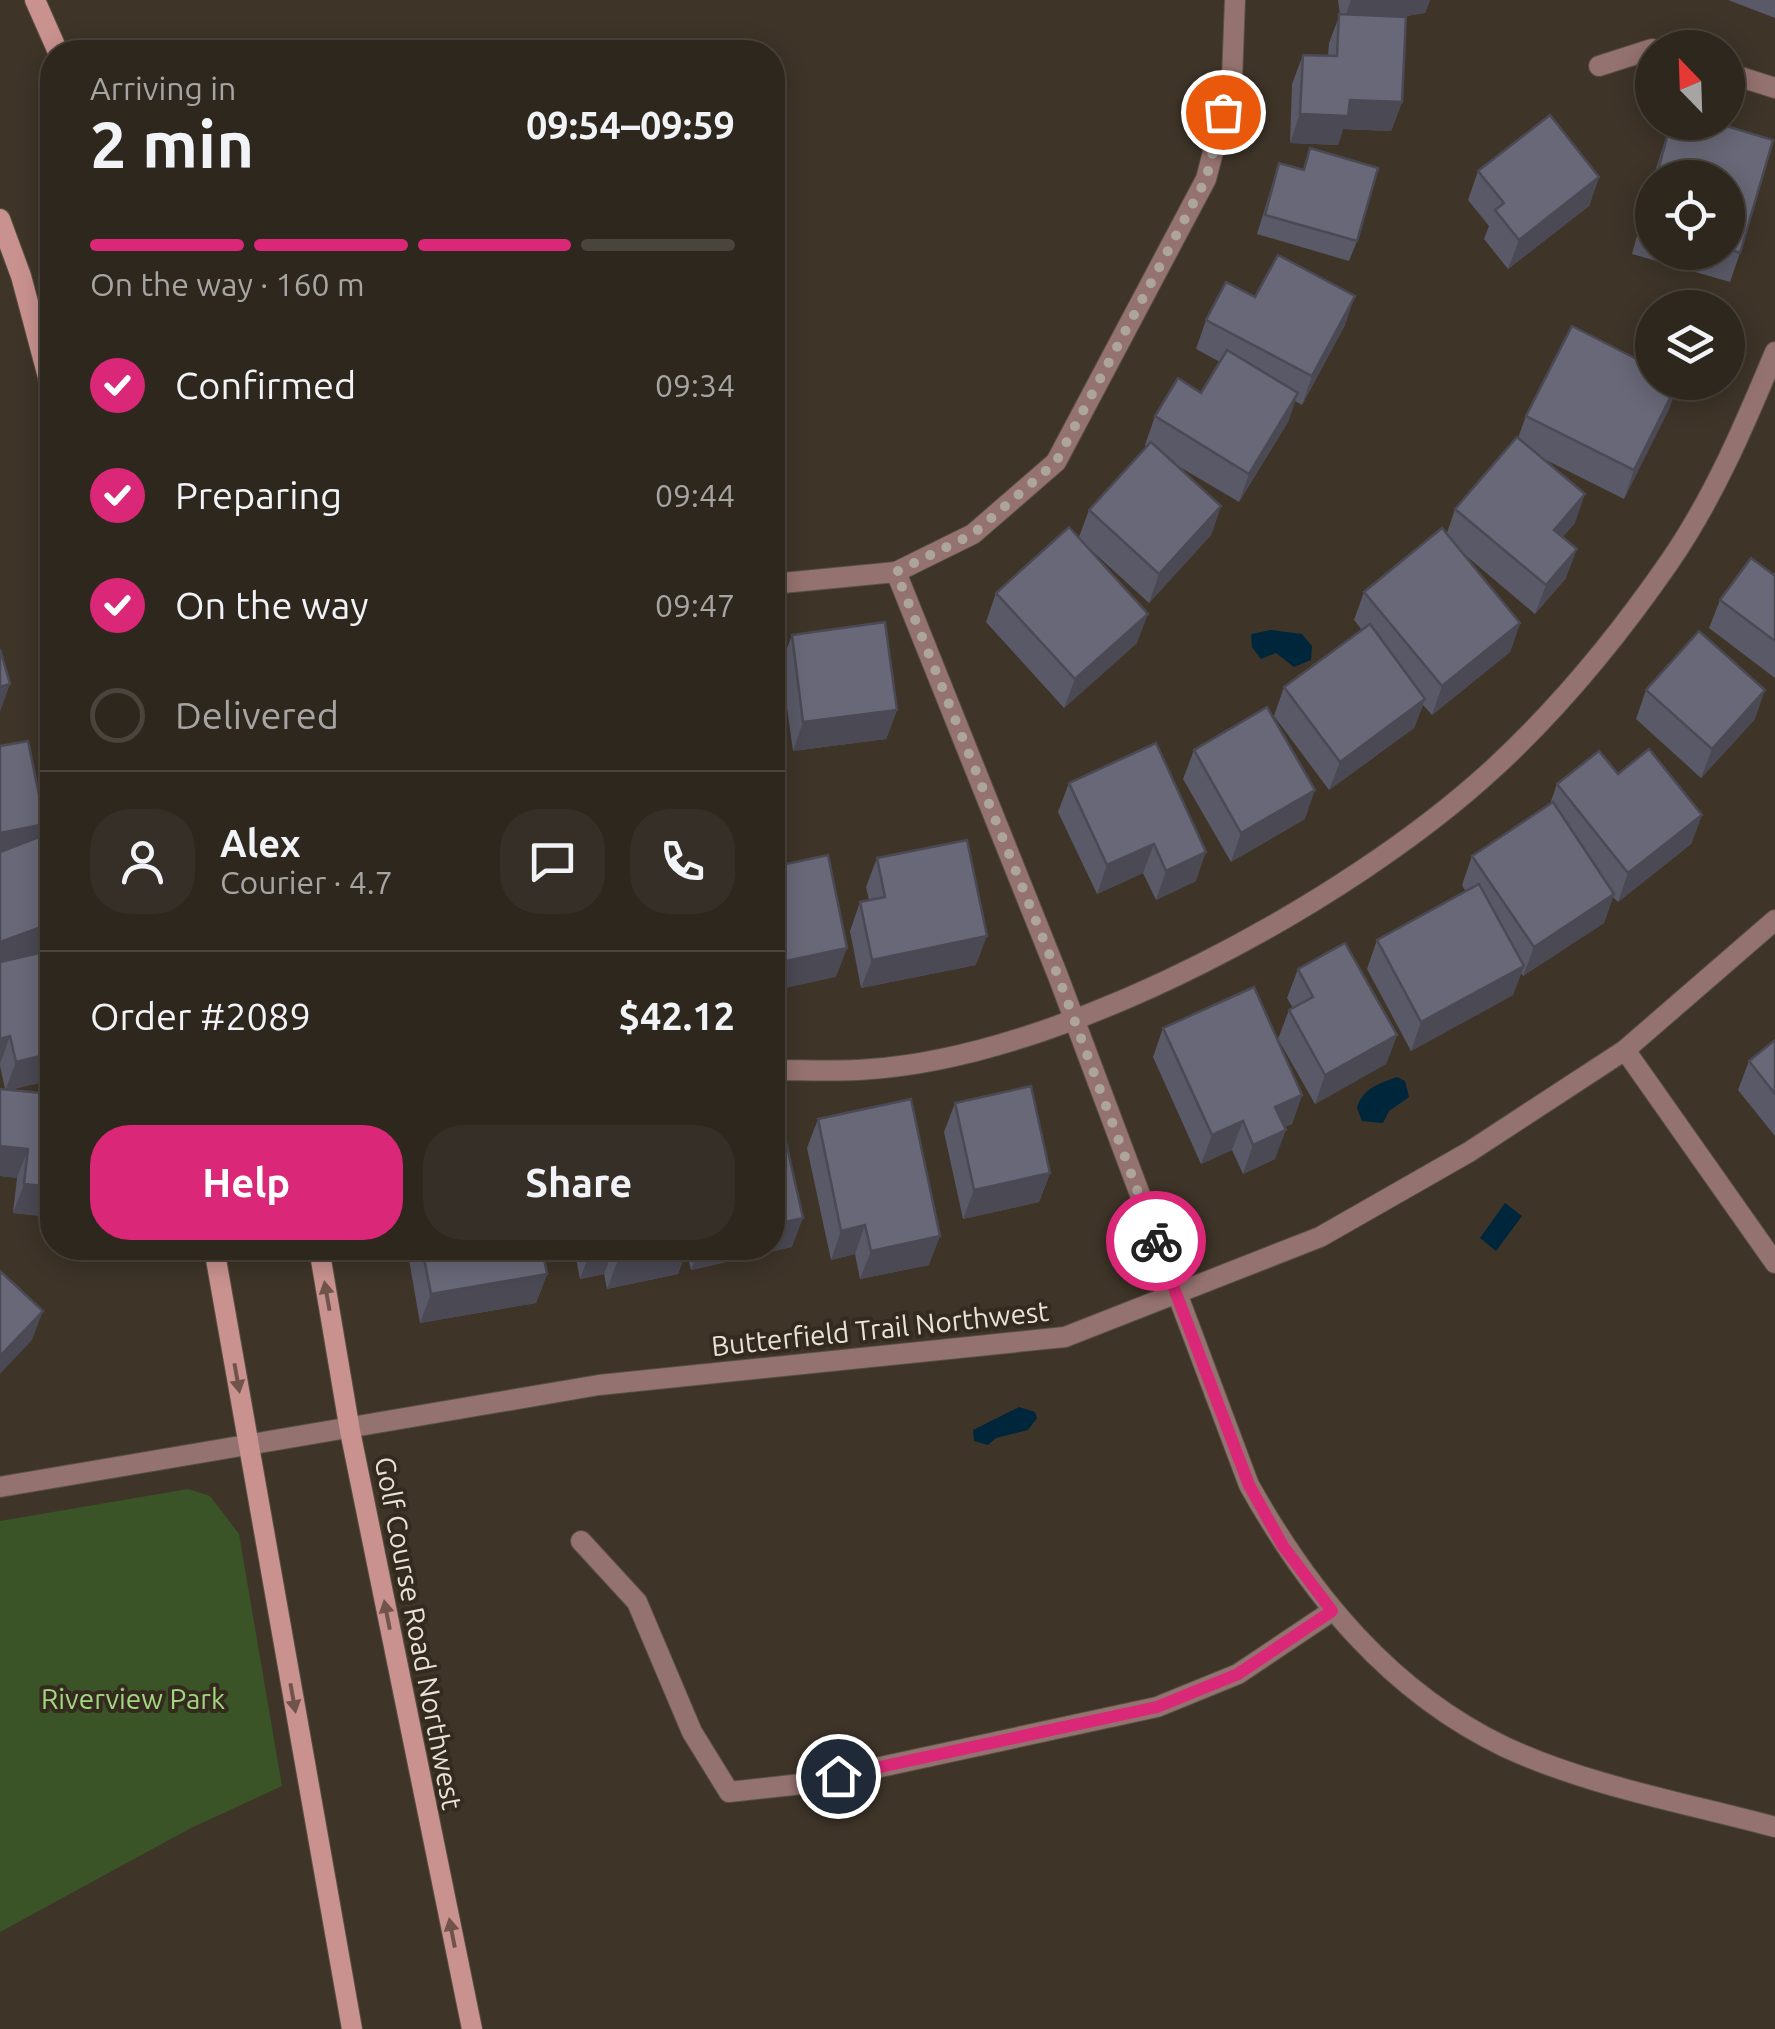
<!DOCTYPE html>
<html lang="en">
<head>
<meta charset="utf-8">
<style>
  body { margin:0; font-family:Ubuntu,sans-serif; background:#362f27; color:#f1f3f6; height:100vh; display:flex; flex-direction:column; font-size:38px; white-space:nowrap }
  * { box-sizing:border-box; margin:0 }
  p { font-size:32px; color:#a7a5a4 }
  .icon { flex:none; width:55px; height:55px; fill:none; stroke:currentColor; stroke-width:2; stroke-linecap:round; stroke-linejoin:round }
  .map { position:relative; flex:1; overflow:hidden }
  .drawer { position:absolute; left:40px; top:40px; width:745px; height:1220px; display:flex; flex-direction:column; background:#2e271e; border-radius:40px; box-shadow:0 5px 25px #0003,0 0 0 2px #49443c }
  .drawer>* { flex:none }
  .needle { width:65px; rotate:337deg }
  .controls { position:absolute; left:1635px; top:30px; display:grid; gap:20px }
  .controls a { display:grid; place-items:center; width:110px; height:110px; border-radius:50%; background:#2e271e; box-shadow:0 5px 25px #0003,0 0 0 2px #49443c; font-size:50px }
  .pin { position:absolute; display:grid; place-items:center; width:85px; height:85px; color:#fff; margin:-42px; border:5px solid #fff; border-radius:50%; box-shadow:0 2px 10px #0007 }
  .courier { position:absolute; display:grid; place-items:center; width:100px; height:100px; margin:-50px; border:8px solid #db2777; border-radius:50%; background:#fff; color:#222; box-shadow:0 2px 12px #0007 }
  .headline em { font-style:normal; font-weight:700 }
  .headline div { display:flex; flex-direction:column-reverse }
  .headline { display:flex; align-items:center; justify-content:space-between; height:170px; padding:0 50px }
  h1 { font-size:65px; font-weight:700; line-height:75px }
  .bar { display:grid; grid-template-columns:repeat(4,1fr); gap:15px 10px; align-content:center; height:120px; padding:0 50px }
  .bar i { height:12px; border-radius:8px; background:#49443c }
  .bar .active { background:#db2777 }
  .bar p { grid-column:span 4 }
  .line { display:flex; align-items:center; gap:25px; padding:0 50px; border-top:2px solid #49443c }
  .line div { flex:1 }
  .round { display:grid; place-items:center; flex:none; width:105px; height:105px; border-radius:40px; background:#362f27 }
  ol { padding:0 50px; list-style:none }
  li { display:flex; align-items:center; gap:30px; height:110px }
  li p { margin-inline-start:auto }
  li .icon { padding:10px; border-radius:50%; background:#db2777; color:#fff; stroke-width:4 }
  li:last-child { color:#a7a5a4 }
  li i { width:55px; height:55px; border:5px solid #49443c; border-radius:50% }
  .primary-button { display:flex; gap:20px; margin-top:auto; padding:20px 50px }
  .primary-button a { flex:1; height:115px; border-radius:40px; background:#db2777; color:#fff; font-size:40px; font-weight:700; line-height:115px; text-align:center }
  .primary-button a+a { background:#362f27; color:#f1f3f6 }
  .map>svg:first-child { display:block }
  .green { fill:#3a5428 }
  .water { fill:#00263c }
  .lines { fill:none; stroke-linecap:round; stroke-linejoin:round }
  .minor-casing { stroke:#595045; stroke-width:22 }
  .tertiary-casing { stroke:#595045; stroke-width:22 }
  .secondary-casing { stroke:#595045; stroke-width:22 }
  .minor { stroke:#94726f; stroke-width:20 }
  .tertiary { stroke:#94726f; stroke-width:20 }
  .secondary { stroke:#c9928f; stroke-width:20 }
  .wall { fill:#5a5967 }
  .shaded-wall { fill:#4a4954 }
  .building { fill:#696878; stroke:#4a4954; stroke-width:2.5 }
  .oneway { fill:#70544b }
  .done { stroke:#ada59c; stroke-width:10; stroke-dasharray:0 18 }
  .route { stroke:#db2777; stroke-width:12 }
  .labels { text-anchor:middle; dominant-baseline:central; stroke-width:8; stroke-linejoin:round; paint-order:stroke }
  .street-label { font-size:28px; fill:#e9e2db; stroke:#342a1e }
  .park-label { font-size:28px; fill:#a2d780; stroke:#342a1e }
</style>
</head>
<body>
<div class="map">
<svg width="1775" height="2029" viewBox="0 0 1775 2029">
  <rect width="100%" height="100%" fill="#3e3428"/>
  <path class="green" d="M188,1489L210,1496L239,1534L282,1786L191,1828L0,1932V1521Z"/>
  <g class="water">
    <path d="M1271,630L1302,634L1312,646L1311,660L1294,667L1276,653L1261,659L1252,647L1251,634Z"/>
    <path d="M1397,1077L1405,1081L1409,1097L1389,1111L1383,1123L1362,1121L1357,1108C1362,1088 1381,1083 1397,1077Z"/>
    <path d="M1505,1203L1522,1216L1496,1251L1480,1238Z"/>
    <path d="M1019,1407L1035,1412L1037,1418L1028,1430L996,1438L988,1445L974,1441L973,1430Z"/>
  </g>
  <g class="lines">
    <defs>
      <g id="minor">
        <path d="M1599,66L1652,49"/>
        <path d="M1728,73L1775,88"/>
        <path d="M896,572L1058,976L1249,1485C1310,1594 1390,1692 1505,1747C1589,1786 1686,1803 1775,1827"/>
        <path d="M772,584L896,572L973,534L1056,462L1206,179L1232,79L1235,0"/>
        <path d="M1625,1050L1775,1263"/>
        <path d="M772,1070C805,1070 838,1072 871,1069C1068,1055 1350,901 1494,768C1560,707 1619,635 1670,561C1714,497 1745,424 1775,352"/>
        <path d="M581,1541L637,1602L692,1732L729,1792L802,1784L1157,1707L1238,1674L1332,1611"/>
      </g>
      <path id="tertiary" d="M0,1487L599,1385L1065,1337L1320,1237L1469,1152L1625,1050L1775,920"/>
      <g id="secondary">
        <path d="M35,0L58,52"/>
        <path d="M0,219L21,276L52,392"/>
        <path d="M214,1248L352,2029"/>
        <path d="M319,1248L350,1431L472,2029"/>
      </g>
    </defs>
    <use href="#minor" class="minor-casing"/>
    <use href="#tertiary" class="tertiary-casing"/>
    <use href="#secondary" class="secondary-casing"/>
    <use href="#minor" class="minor"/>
    <use href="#tertiary" class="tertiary"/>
    <use href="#secondary" class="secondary"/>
  </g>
  <g class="wall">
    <path d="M1338,0H1430L1425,13L1400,17L1402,102L1391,131L1343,129L1338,145L1290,143L1292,84L1303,55L1328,56L1329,43L1340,14Z"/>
    <path d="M1728,0H1775V18Z"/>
    <path d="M1671,122H1713L1773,140L1740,253L1730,282L1632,254L1652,181V252H1728V178H1653Z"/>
    <path d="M1310,148L1357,241L1349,261L1257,234L1279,163L1303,170Z"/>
    <path d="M1478,171L1599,177L1589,206L1508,269L1484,239L1489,226L1468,200Z"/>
    <path d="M1255,297L1345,325L1302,405L1295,401L1288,422L1239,502L1173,463L1221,506L1211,535L1149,603L1090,549L1137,643L1064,708L986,622L996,593L1079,537L1089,510L1147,447L1145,445L1155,416L1201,393L1220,362L1196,349L1206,320Z"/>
    <path d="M1679,382L1669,409L1624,499L1542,458L1575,523L1562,537L1566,578L1535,614L1464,554L1520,623L1510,652L1432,715L1423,705L1414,728L1329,790L1274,716L1284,687L1362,630L1354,620L1364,592L1447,533L1455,509L1518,438L1526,416Z"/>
    <path d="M1775,574V678L1709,628L1720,600Z"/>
    <path d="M792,635L897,710L886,739L793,751L781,664Z"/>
    <path d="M1646,690L1755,719L1701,778L1636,719Z"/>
    <path d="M1156,743L1196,881L1156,900L1143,873L1097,894L1058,812L1069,783Z"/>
    <path d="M0,746L40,837L52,858V948L38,953L52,950V1080L9,1090L52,1217L13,1213L17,1178L0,1176V1089H5L0,1066Z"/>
    <path d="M1194,750L1305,819L1231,862L1183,779Z"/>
    <path d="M1618,774L1702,815L1691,844L1618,902L1613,897L1604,923L1523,976L1521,973L1513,995L1411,1051L1367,969L1377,940L1466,892L1462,885L1472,856L1550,804L1557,784Z"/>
    <path d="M877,858L976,965L861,988L850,931L860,902L869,900L866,887Z"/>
    <path d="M1298,969L1397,1035L1386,1064L1315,1104L1278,1039L1289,1010L1293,1008L1287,998Z"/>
    <path d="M1163,1028L1302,1095L1292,1124L1284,1127L1275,1159L1243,1174L1232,1150L1201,1164L1153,1057Z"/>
    <path d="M1775,1040V1136L1738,1090L1749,1061Z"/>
    <path d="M955,1103L1050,1173L1039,1202L963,1219L944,1132Z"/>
    <path d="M818,1119L929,1265L860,1279L855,1254L831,1260L807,1148Z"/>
    <path d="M792,1247L691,1270L686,1251L678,1274L607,1289L604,1274L580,1279L574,1248Z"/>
    <path d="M407,1248H542L547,1274L536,1303L420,1323Z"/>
  </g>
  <g class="shaded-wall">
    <path d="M1351,0H1430L1425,13L1342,26Z"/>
    <path d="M1350,100L1402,102L1391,131L1343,129L1338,145L1290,143L1300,114Z"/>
    <path d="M1599,177L1589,206L1508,269L1519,240Z"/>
    <path d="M1355,296L1345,325L1302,405L1312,376Z"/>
    <path d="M1679,382L1669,409L1624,499L1634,470Z"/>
    <path d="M1298,393L1288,422L1239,502L1249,474Z"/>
    <path d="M1585,494L1575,523L1544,559L1554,530Z"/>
    <path d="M1221,506L1211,535L1149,603L1159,574Z"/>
    <path d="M1577,549L1566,578L1535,614L1546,585Z"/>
    <path d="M1148,614L1137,643L1064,708L1075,679Z"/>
    <path d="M1520,623L1510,652L1432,715L1442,686Z"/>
    <path d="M10,684L0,712V687Z"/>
    <path d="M1765,690L1755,719L1701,778L1712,749Z"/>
    <path d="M1425,699L1414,728L1329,790L1340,762Z"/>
    <path d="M897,710L886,739L793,751L803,722Z"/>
    <path d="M1315,790L1305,819L1231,862L1241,833Z"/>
    <path d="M1702,815L1691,844L1618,902L1628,873Z"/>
    <path d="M45,824L34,853L0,860V833Z"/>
    <path d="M1154,844L1143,873L1097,894L1107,865Z"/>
    <path d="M1206,852L1196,881L1156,900L1166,871Z"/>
    <path d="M1614,894L1604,923L1523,976L1534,947Z"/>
    <path d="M52,923V948L0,967V942Z"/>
    <path d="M987,936L976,965L861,988L872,960Z"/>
    <path d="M847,948L836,977L772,991V964Z"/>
    <path d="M1524,966L1513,995L1411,1051L1421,1022Z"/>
    <path d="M1397,1035L1386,1064L1315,1104L1325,1075Z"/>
    <path d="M10,1036L0,1064V1039Z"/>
    <path d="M52,1053V1080L5,1091L16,1062Z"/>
    <path d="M1302,1095L1292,1124L1265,1136L1275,1107Z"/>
    <path d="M1243,1121L1232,1150L1201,1164L1212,1135Z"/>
    <path d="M1286,1130L1275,1159L1243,1174L1253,1145Z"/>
    <path d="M0,1146L28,1149L17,1178L0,1176Z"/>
    <path d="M1050,1173L1039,1202L963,1219L974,1190Z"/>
    <path d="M24,1184L52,1187V1217L13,1213Z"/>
    <path d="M803,1218L792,1247L691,1270L699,1248H772V1225Z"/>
    <path d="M865,1225L855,1254L831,1260L841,1231Z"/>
    <path d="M940,1236L929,1265L860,1279L871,1251Z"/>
    <path d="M604,1248H614L604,1274L580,1279L591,1250Z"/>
    <path d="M676,1248H688L678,1274L607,1289L618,1260Z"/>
    <path d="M547,1274L536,1303L420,1323L431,1294Z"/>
    <path d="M43,1311L32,1340L0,1374V1356Z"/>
  </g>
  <g class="building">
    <path d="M1339,14L1406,17L1402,102L1350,100L1348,116L1300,114L1303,55L1337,56Z"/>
    <path d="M1550,115L1599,177L1519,240L1495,210L1504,203L1478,171Z"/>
    <path d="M1671,122H1713L1773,140L1740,253L1728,249V178H1656Z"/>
    <path d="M1310,148L1378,168L1357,241L1265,215L1279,163L1304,170Z"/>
    <path d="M1652,189V228L1642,225Z"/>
    <path d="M1278,255L1355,296L1312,376L1206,320L1226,282L1255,297Z"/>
    <path d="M1572,326L1652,367V382H1678L1634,470L1526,416Z"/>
    <path d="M1227,350L1298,393L1249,474L1155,416L1178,378L1201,393Z"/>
    <path d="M1517,437L1585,494L1554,530L1577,549L1546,585L1455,509Z"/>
    <path d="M1151,442L1221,506L1159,574L1089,510Z"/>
    <path d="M1069,527L1148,614L1075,679L996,593Z"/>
    <path d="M1442,528L1520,623L1442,686L1364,592Z"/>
    <path d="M1751,558L1774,575L1775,574V641L1720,600Z"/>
    <path d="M885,622L897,710L803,722L792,635Z"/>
    <path d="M1370,624L1425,699L1340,762L1284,687Z"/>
    <path d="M1699,631L1765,690L1712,749L1646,690Z"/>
    <path d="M0,649L10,684L0,687Z"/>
    <path d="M1267,707L1315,790L1241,833L1194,750Z"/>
    <path d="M28,741L45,824L0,833V746Z"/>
    <path d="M1156,743L1206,852L1166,871L1154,844L1107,865L1069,783Z"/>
    <path d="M1649,749L1702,815L1628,873L1557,784L1599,751L1618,774Z"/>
    <path d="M1553,802L1614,894L1534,947L1472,856Z"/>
    <path d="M44,835L52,858V923L0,942V852Z"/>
    <path d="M967,840L987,936L872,960L860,902L885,897L877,858Z"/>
    <path d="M828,855L847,948L772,964V867Z"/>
    <path d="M1479,884L1524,966L1421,1022L1377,940Z"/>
    <path d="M1345,943L1397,1035L1325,1075L1289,1010L1313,997L1298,969Z"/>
    <path d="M52,950V1053L16,1062L10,1036L0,1039V962Z"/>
    <path d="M1254,987L1302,1095L1275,1107L1286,1130L1253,1145L1243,1121L1212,1135L1163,1028Z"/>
    <path d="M1775,1040V1094L1749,1061Z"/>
    <path d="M1031,1086L1050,1173L974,1190L955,1103Z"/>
    <path d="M0,1089L52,1094V1187L24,1184L28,1149L0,1146Z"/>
    <path d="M911,1099L940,1236L871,1251L865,1225L841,1231L818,1119Z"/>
    <path d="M784,1133L803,1218L772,1225V1136Z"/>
    <path d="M422,1248H542L547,1274L431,1294Z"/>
    <path d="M615,1248H676L618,1260Z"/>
    <path d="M0,1271L43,1311L0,1356Z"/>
  </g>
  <defs><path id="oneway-solid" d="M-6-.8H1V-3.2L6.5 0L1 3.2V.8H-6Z" transform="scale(2.5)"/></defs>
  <g class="oneway">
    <use href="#oneway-solid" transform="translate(327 1296) rotate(-100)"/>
    <use href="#oneway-solid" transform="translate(237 1378) rotate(80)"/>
    <use href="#oneway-solid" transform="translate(387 1615) rotate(-101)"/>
    <use href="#oneway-solid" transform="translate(293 1698) rotate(80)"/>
    <use href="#oneway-solid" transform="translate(452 1933) rotate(-101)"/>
  </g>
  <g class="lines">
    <path class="done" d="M1156,1241L1058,976L896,572L973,534L1056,462L1206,179L1223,112"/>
    <path class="route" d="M838,1776L1157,1707L1238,1674L1332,1611L1283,1546L1249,1485L1156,1241"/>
  </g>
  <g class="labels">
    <g class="street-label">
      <text transform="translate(880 1328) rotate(-6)">Butterfield Trail Northwest</text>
      <text transform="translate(419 1633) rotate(79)">Golf Course Road Northwest</text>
    </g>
    <g class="park-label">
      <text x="133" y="1698">Riverview Park</text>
    </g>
  </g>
</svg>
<div class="controls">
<a><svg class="needle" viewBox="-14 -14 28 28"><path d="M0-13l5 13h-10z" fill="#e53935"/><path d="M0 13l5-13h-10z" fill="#a7a5a4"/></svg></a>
<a><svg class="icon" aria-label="locate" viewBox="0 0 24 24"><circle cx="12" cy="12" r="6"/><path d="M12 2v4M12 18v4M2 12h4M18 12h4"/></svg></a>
<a><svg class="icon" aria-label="layers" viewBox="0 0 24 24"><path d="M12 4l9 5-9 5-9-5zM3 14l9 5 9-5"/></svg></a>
</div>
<div class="pin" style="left:1223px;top:112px;background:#ea580c"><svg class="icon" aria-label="bag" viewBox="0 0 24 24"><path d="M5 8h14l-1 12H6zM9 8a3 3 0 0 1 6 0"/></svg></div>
<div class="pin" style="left:838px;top:1776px;background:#1f2937"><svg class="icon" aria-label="home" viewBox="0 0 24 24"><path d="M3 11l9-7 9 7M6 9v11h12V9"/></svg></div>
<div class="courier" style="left:1156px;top:1241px"><svg class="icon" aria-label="bike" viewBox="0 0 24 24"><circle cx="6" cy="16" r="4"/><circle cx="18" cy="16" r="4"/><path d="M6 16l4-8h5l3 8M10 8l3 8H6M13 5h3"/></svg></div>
<section class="drawer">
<div class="headline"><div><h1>2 min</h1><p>Arriving in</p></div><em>09:54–09:59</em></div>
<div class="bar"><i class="active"></i><i class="active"></i><i class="active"></i><i></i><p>On the way · 160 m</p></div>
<ol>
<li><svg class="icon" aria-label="check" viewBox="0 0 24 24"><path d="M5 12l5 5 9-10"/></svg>Confirmed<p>09:34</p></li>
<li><svg class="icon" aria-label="check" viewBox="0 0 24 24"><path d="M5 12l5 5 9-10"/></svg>Preparing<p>09:44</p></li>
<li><svg class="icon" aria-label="check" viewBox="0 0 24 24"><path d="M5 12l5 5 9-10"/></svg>On the way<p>09:47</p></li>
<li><i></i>Delivered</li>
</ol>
<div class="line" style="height:180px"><a class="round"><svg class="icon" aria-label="person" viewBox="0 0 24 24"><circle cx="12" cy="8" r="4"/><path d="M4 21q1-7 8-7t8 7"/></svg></a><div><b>Alex</b><p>Courier · 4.7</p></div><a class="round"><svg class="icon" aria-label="chat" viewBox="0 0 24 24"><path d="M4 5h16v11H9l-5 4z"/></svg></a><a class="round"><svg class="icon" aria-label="phone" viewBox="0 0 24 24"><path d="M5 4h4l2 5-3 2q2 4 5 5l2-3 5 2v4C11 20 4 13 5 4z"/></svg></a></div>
<div class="line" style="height:130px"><div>Order #2089</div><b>$42.12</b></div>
<div class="primary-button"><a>Help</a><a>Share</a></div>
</section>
</div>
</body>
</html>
